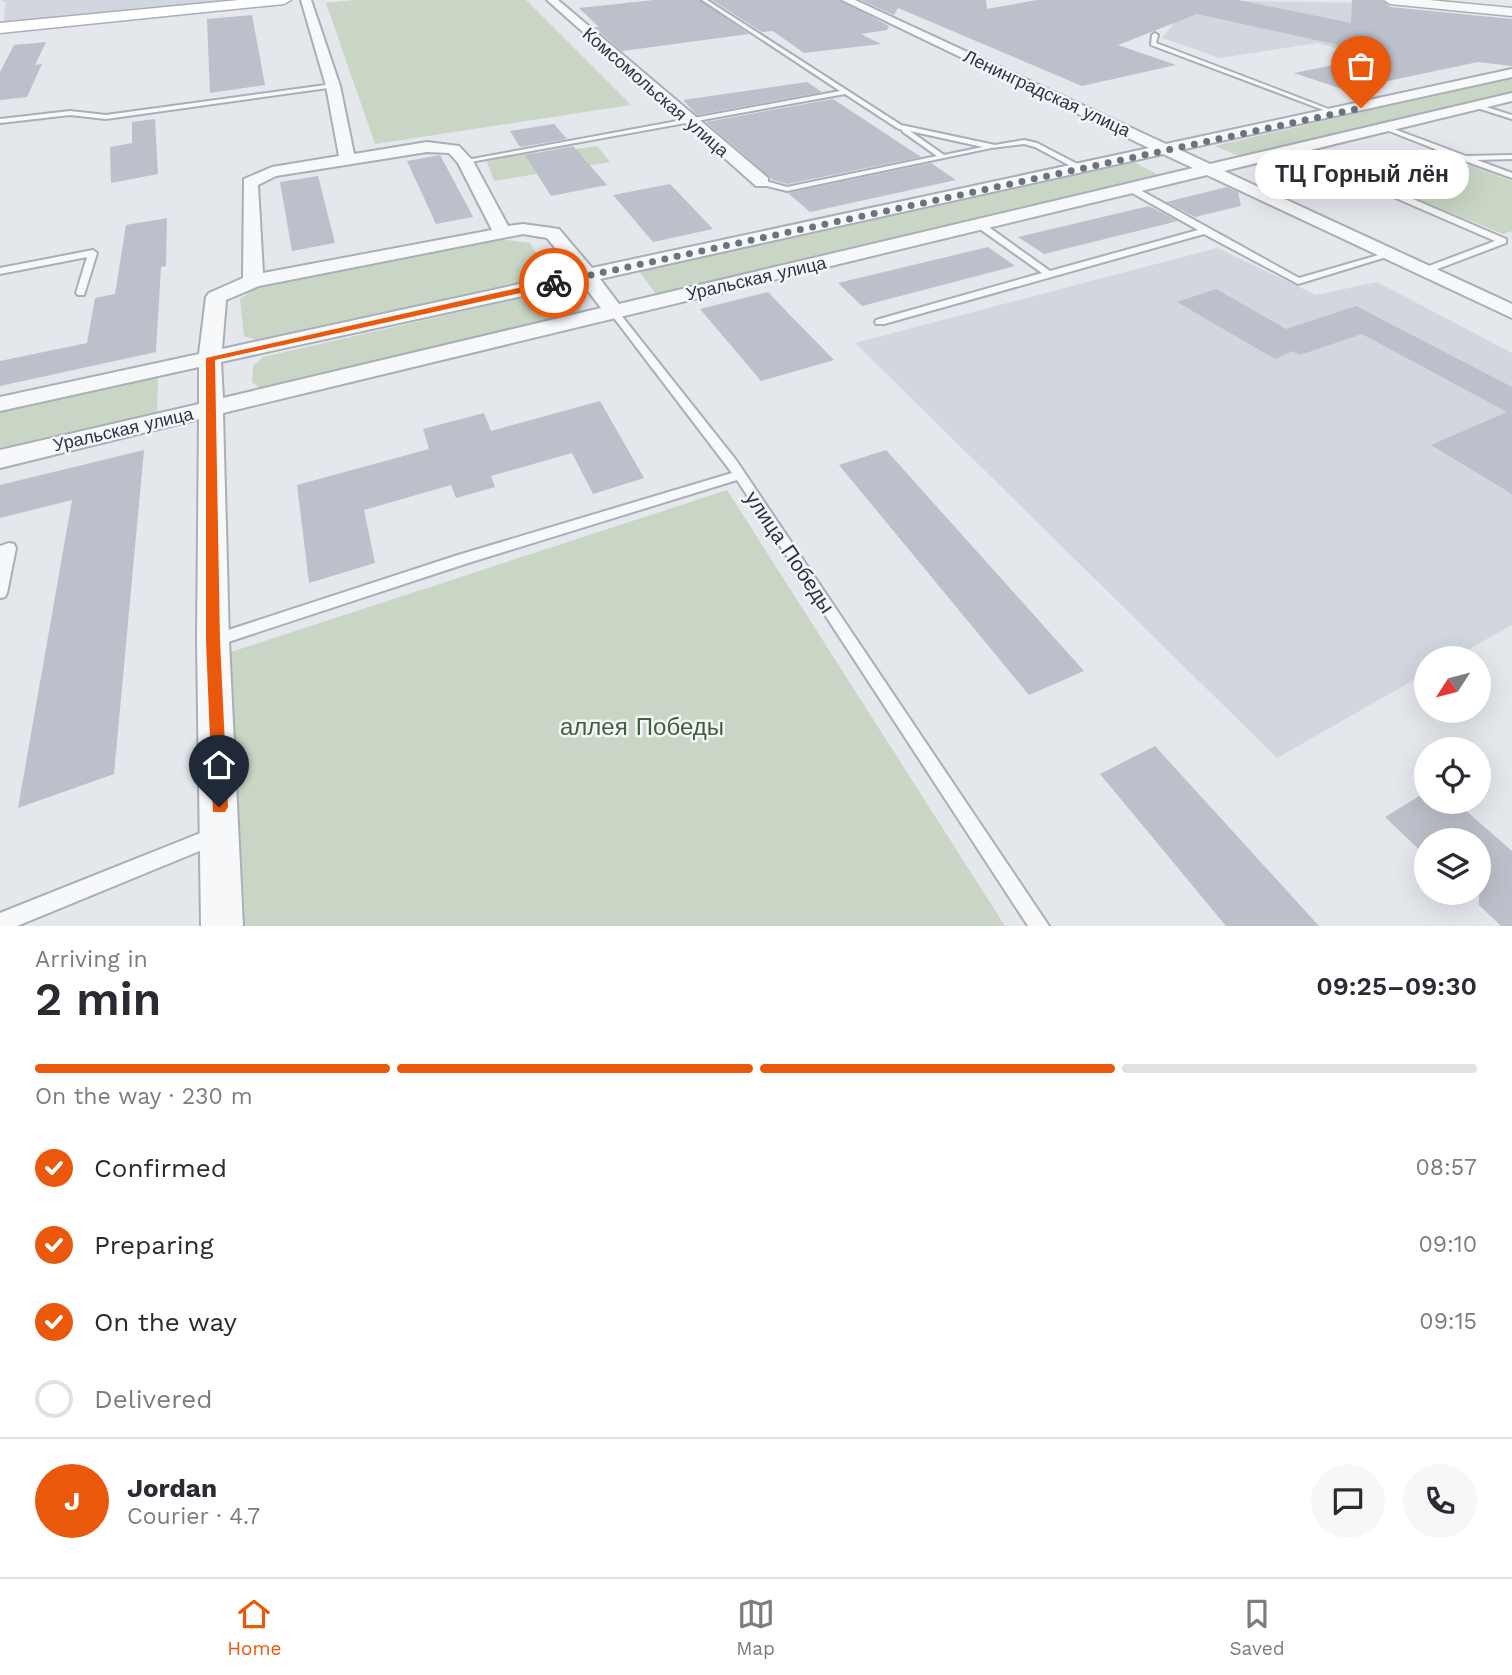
<!DOCTYPE html>
<html lang="en">
<head>
<meta charset="utf-8">
<style>
  body { margin:0; font-family:"Work Sans",sans-serif; background:#f7f7f7; color:#2b2b33; height:100vh; display:flex; flex-direction:column; font-size:26px; white-space:nowrap }
  * { box-sizing:border-box; margin:0 }
  p { font-size:23px; color:#7c7c81 }
  .icon { flex:none; width:38px; height:38px; fill:none; stroke:currentColor; stroke-width:2; stroke-linecap:round; stroke-linejoin:round }
  .map { position:relative; height:926px; overflow:hidden }
  .sheet { display:flex; flex-direction:column; background:#fff; flex:1 }
  .sheet>* { flex:none }
  .needle { width:46px; rotate:234deg }
  .fabs { position:absolute; left:1414px; top:646px; display:grid; gap:14px }
  .fabs a { display:grid; place-items:center; width:77px; height:77px; border-radius:50%; background:#fff; box-shadow:0 7px 28px #0002; font-size:35px }
  .pin { position:absolute; display:grid; place-items:center; width:60px; height:60px; color:#fff; margin:-72px -30px; border-radius:50% 50% 50% 0; rotate:-45deg; box-shadow:0 0 7px #0007 }
  .pin .icon { rotate:45deg }
  .courier { position:absolute; display:grid; place-items:center; width:70px; height:70px; margin:-35px; border:5px solid #ea580c; border-radius:50%; background:#fff; color:#222; box-shadow:0 2px 9px #0007 }
  .bubble { position:absolute; height:49px; border-radius:24px; background:#fff; box-shadow:0 7px 28px #0002; font-size:23px; font-weight:600; line-height:49px; text-align:center }
  .headline em { font-style:normal; font-weight:600 }
  .headline div { display:flex; flex-direction:column-reverse }
  .headline { display:flex; align-items:center; justify-content:space-between; height:119px; padding:0 35px }
  h1 { font-size:46px; font-weight:600; line-height:52px }
  .bar { display:grid; grid-template-columns:repeat(4,1fr); gap:10px 7px; align-content:center; height:84px; padding:0 35px }
  .bar i { height:9px; border-radius:5px; background:#e1e1e2 }
  .bar .selected { background:#ea580c }
  .bar p { grid-column:span 4 }
  .line { display:flex; align-items:center; gap:18px; padding:0 35px; border-top:2px solid #e1e1e2 }
  .line div { flex:1 }
  .round { display:grid; place-items:center; flex:none; width:74px; height:74px; border-radius:37px; background:#f7f7f7 }
  ol { padding:0 35px; list-style:none }
  li { display:flex; align-items:center; gap:21px; height:77px }
  li p { margin-inline-start:auto }
  li .icon { padding:7px; border-radius:50%; background:#ea580c; color:#fff; stroke-width:4 }
  li:last-child { color:#7c7c81 }
  li i { width:38px; height:38px; border:4px solid #e1e1e2; border-radius:50% }
  .tab-bar { display:flex; justify-content:space-around; align-items:center; height:98px; border-top:2px solid #e1e1e2; background:#fff; font-size:19px; color:#7c7c81 }
  .tab-bar a { display:grid; justify-items:center; gap:4px }
  .tab-bar .selected { color:#ea580c }
  .map>svg:first-child { display:block }
  .built { fill:#d2d6de }
  .green { fill:#c9d6c5 }
  .building { fill:#bbc0ca }
  .lines { fill:none; stroke-linecap:round; stroke-linejoin:round }
  .service-casing { stroke:#a9aeb7; stroke-width:4 }
  .minor-casing { stroke:#a9aeb7; stroke-width:4 }
  .tertiary-casing { stroke:#a9aeb7; stroke-width:3 }
  .secondary-casing { stroke:#a9aeb7; stroke-width:3 }
  .service { fill:#f7f8fa; fill-rule:evenodd }
  .minor { fill:#f7f8fa; fill-rule:evenodd }
  .tertiary { fill:#f7f8fa; fill-rule:evenodd }
  .secondary { fill:#fff; fill-rule:evenodd }
  .route { fill:#ea580c }
  .done { stroke:#6c737f; stroke-width:7; stroke-dasharray:0 12.6 }
  .labels { text-anchor:middle; dominant-baseline:central; stroke-width:5; stroke-linejoin:round; paint-order:stroke }
  .far-street-label { font-size:18px; fill:#2b3445; stroke:#f4f6f9 }
  .street-label { font-size:21px; fill:#2b3445; stroke:#f4f6f9 }
  .near-park-label { font-size:24px; fill:#3f6138; stroke:#f4f6f9 }
</style>
</head>
<body>
<div class="map">
<svg width="1512" height="926" viewBox="0 0 1512 926">
  <rect width="100%" height="100%" fill="#e4e7ec"/>
  <g class="built">
    <path d="M0,0H228L4,25L5,2Z"/>
    <path d="M1169,0L1377,3L1422,37L1368,56L1317,43L1220,58L1162,38L1182,13Z"/>
    <path d="M1217,248L1316,295L1377,282L1512,353V625L1453,658H1426V673L1277,758L855,343Z"/>
  </g>
  <g class="green">
    <path d="M354,0H526L631,105L375,144L326,3Z"/>
    <path d="M1512,77V92L1241,157L1215,146Z"/>
    <path d="M597,146L610,162L494,181L486,159C523,153 559,152 597,146Z"/>
    <path d="M1134,162L1162,177L656,294L639,271Z"/>
    <path d="M1463,163L1512,181V231L1503,234L1380,184Z"/>
    <path d="M498,239L530,243L548,272L531,283L259,341L244,336L240,299L257,287Z"/>
    <path d="M556,290L576,295L582,307L575,317L261,389L252,382L253,366L263,357Z"/>
    <path d="M158,376L157,414L0,450V412Z"/>
    <path d="M727,490L1005,926H240L225,654Z"/>
  </g>
  <g class="building">
    <path d="M654,0H700L749,34L622,51L594,27H599L579,8Z"/>
    <path d="M712,0H840L889,26L887,30L861,34L881,44L804,53L773,31L762,32Z"/>
    <path d="M861,0H986L987,9L1037,0H1238L1351,23L1352,0H1382L1390,7L1512,19V66L1478,62L1345,90L1294,73L1384,55L1197,14L1118,45L1176,65L1082,86L898,8L894,15Z"/>
    <path d="M252,15L265,85L210,93L207,19Z"/>
    <path d="M46,42L35,65L42,64L27,97L0,100V72L14,45Z"/>
    <path d="M807,82L822,92L697,115L683,100Z"/>
    <path d="M833,99L921,157L787,184L773,180L706,122Z"/>
    <path d="M155,119L158,174L111,183L110,147L132,143V122Z"/>
    <path d="M554,124L567,139L520,147L510,131Z"/>
    <path d="M573,146L607,185L551,196L525,155Z"/>
    <path d="M1375,151L1381,171L1320,187L1287,173Z"/>
    <path d="M440,155L470,211L473,217L436,224L407,161Z"/>
    <path d="M931,163L956,180L810,212L788,193Z"/>
    <path d="M318,176L335,243L292,251L280,182Z"/>
    <path d="M670,184L713,229L653,242L613,195Z"/>
    <path d="M1227,187L1238,192L1241,206L1195,217L1166,202Z"/>
    <path d="M1149,206L1178,221L1044,254L1018,237Z"/>
    <path d="M167,218L166,266L161,267L156,352L0,386V361L87,343L95,298L115,294L126,225Z"/>
    <path d="M988,247L1015,266L862,306L838,283Z"/>
    <path d="M1216,289L1286,329L1356,306L1512,387V494L1431,445L1507,412L1362,334L1300,355L1293,351L1275,359L1177,302Z"/>
    <path d="M768,292L789,314L834,360L761,381L700,309Z"/>
    <path d="M600,401L644,478L593,494L572,453L491,476L495,487L456,498L451,485L364,510L375,563L309,583L297,485L429,449L423,429L484,413L491,431Z"/>
    <path d="M144,450L114,774L18,808L72,500L0,518V485Z"/>
    <path d="M886,450L1084,671L1029,695L839,465Z"/>
    <path d="M1155,746L1319,926H1226L1100,774Z"/>
    <path d="M1426,792V802H1456L1512,851V926H1501L1479,905V840H1426V856L1385,817Z"/>
  </g>
  <g class="lines">
    <defs>
      <g id="service">
        <path d="M702,0H707L901,125L995,145L1024,140L1037,143L1087,169L1080,171L1035,147L1024,144L991,148L787,191L759,184L758,182L762,180L787,187L937,156L903,132L902,130L897,128L845,94L465,163L461,161L840,91ZM910,131L983,147L944,155Z"/>
        <path d="M1155,33L1158,35L1156,43L1339,113L1334,114L1151,45L1152,35Z"/>
        <path d="M333,84L335,87L106,119L70,115L0,123V119L70,111L106,115Z"/>
        <path d="M1476,104L1512,115V119L1474,107L1473,106Z"/>
        <path d="M1386,126L1466,156L1512,155V159L1477,160L1512,173V178L1465,161L1378,184L1506,239V243L1427,273H1421V269L1495,241L1368,186V182L1458,158L1384,129V127Z"/>
        <path d="M1127,186H1133L1299,278L1389,252L1393,255L1298,284L1204,234L884,324H876L875,322L876,320L1042,273L977,227V223H983L1050,271L1198,230L1127,190Z"/>
        <path d="M93,250L97,253L84,295H78L76,293L87,257L0,274V268Z"/>
        <path d="M614,309L617,310L736,460L1049,926H1028L737,480L468,563L213,647L208,645L205,641L208,637L213,635L458,555L732,473L611,314L609,312Z"/>
        <path d="M9,543L14,544L16,548L7,593L5,597L0,598V546Z"/>
        <path d="M213,828L219,831L222,837L219,843L17,926H0V913Z"/>
      </g>
      <g id="minor">
        <path d="M301,0H311L340,86L354,154L427,142L459,146L473,161L508,226L523,224L559,229L592,268L1149,148L842,0H855L1166,144L1512,69V77L1180,150L1210,164L1512,93V101L1224,171L1512,304V318L1207,175L223,413L229,641L243,926H201L197,641L199,419L0,468V450L199,404V367L0,411V397L199,354L206,297L209,293L243,278L244,179L272,167L339,156L326,86ZM427,152L449,153L458,163L492,230L263,273L258,185L276,176ZM1163,154L1193,168L619,304L600,279ZM523,234L547,238L575,272L222,349L226,300L259,286ZM582,283L601,308L223,398L221,362Z"/>
        <path d="M547,0H558L768,178V186H756Z"/>
      </g>
      <path id="tertiary" d="M1384,0H1429L1512,8V16L1390,4Z"/>
      <path id="secondary" d="M239,0H291L284,4L0,33V23Z"/>
    </defs>
    <use href="#service" class="service-casing"/>
    <use href="#minor" class="minor-casing"/>
    <use href="#tertiary" class="tertiary-casing"/>
    <use href="#secondary" class="secondary-casing"/>
    <use href="#service" class="service"/>
    <use href="#minor" class="minor"/>
    <use href="#tertiary" class="tertiary"/>
    <use href="#secondary" class="secondary"/>
  </g>
  <path class="route" d="M554,280L557,285L215,360L220,641L228,807L225,812H213L206,641V358Z"/>
  <g class="lines">
    <path class="done" d="M554,283L1361,108"/>
  </g>
  <g class="labels">
    <g class="far-street-label">
      <text transform="translate(656 92) rotate(41)">Комсомольская улица</text>
      <text transform="translate(1047 93) rotate(25)">Ленинградская улица</text>
      <text transform="translate(756 278) rotate(-13)">Уральская улица</text>
      <text transform="translate(123 429) rotate(-13)">Уральская улица</text>
    </g>
    <g class="street-label">
      <text transform="translate(790 552) rotate(56)">улица Победы</text>
    </g>
    <g class="near-park-label">
      <text x="642" y="727">аллея Победы</text>
    </g>
  </g>
</svg>
<div class="fabs">
<a><svg class="needle" viewBox="-14 -14 28 28"><path d="M0-13l5 13h-10z" fill="#e53935"/><path d="M0 13l5-13h-10z" fill="#7c7c81"/></svg></a>
<a><svg class="icon" aria-label="locate" viewBox="0 0 24 24"><circle cx="12" cy="12" r="6"/><path d="M12 2v4M12 18v4M2 12h4M18 12h4"/></svg></a>
<a><svg class="icon" aria-label="layers" viewBox="0 0 24 24"><path d="M12 4l9 5-9 5-9-5zM3 14l9 5 9-5"/></svg></a>
</div>
<div class="pin" style="left:1361px;top:108px;background:#ea580c"><svg class="icon" aria-label="bag" viewBox="0 0 24 24"><path d="M5 8h14l-1 12H6zM9 8a3 3 0 0 1 6 0"/></svg></div>
<div class="pin" style="left:219px;top:807px;background:#1f2937"><svg class="icon" aria-label="home" viewBox="0 0 24 24"><path d="M3 11l9-7 9 7M6 9v11h12V9"/></svg></div>
<div class="courier" style="left:554px;top:283px"><svg class="icon" aria-label="bike" viewBox="0 0 24 24"><circle cx="6" cy="16" r="4"/><circle cx="18" cy="16" r="4"/><path d="M6 16l4-8h5l3 8M10 8l3 8H6M13 5h3"/></svg></div>
<div class="bubble" style="left:1255px;top:150px;width:214px">ТЦ Горный лён</div>
</div>
<section class="sheet">
<div class="headline"><div><h1>2 min</h1><p>Arriving in</p></div><em>09:25–09:30</em></div>
<div class="bar"><i class="selected"></i><i class="selected"></i><i class="selected"></i><i></i><p>On the way · 230 m</p></div>
<ol>
<li><svg class="icon" aria-label="check" viewBox="0 0 24 24"><path d="M5 12l5 5 9-10"/></svg>Confirmed<p>08:57</p></li>
<li><svg class="icon" aria-label="check" viewBox="0 0 24 24"><path d="M5 12l5 5 9-10"/></svg>Preparing<p>09:10</p></li>
<li><svg class="icon" aria-label="check" viewBox="0 0 24 24"><path d="M5 12l5 5 9-10"/></svg>On the way<p>09:15</p></li>
<li><i></i>Delivered</li>
</ol>
<div class="line" style="height:126px"><b class="round" style="background:#ea580c;color:#fff">J</b><div><b>Jordan</b><p>Courier · 4.7</p></div><a class="round"><svg class="icon" aria-label="chat" viewBox="0 0 24 24"><path d="M4 5h16v11H9l-5 4z"/></svg></a><a class="round"><svg class="icon" aria-label="phone" viewBox="0 0 24 24"><path d="M5 4h4l2 5-3 2q2 4 5 5l2-3 5 2v4C11 20 4 13 5 4z"/></svg></a></div>
</section>
<nav class="tab-bar">
<a class="selected"><svg class="icon" aria-label="home" viewBox="0 0 24 24"><path d="M3 11l9-7 9 7M6 9v11h12V9"/></svg>Home</a>
<a><svg class="icon" aria-label="map" viewBox="0 0 24 24"><path d="M3 6l6-2 6 2 6-2v14l-6 2-6-2-6 2zM9 4v14M15 6v14"/></svg>Map</a>
<a><svg class="icon" aria-label="saved" viewBox="0 0 24 24"><path d="M7 4h10v16l-5-4-5 4z"/></svg>Saved</a>
</nav>
</body>
</html>
